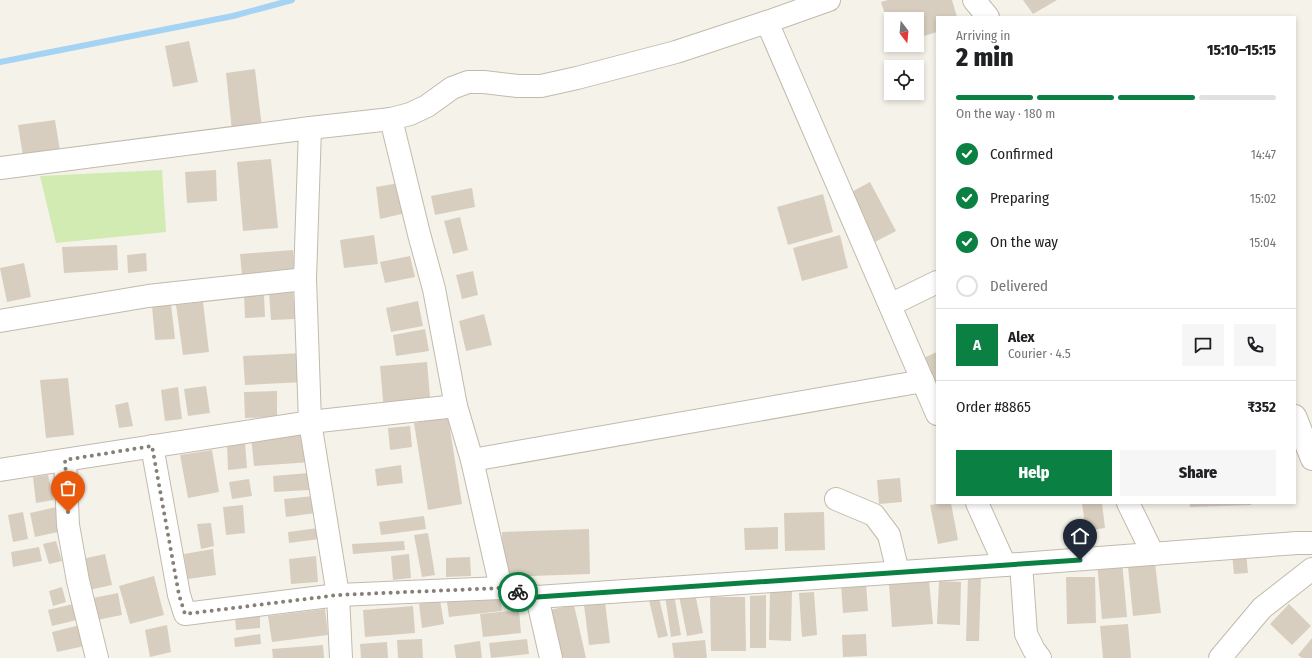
<!DOCTYPE html>
<html lang="en">
<head>
<meta charset="utf-8">
<style>
  body { margin:0; font-family:"Fira Sans Condensed",sans-serif; background:#f6f6f6; color:#202124; height:100vh; display:flex; flex-direction:column; font-size:15px; white-space:nowrap }
  * { box-sizing:border-box; margin:0 }
  p { font-size:13px; color:#757577 }
  .icon { flex:none; width:22px; height:22px; fill:none; stroke:currentColor; stroke-width:2; stroke-linecap:round; stroke-linejoin:round }
  .map { position:relative; flex:1; overflow:hidden }
  .sheet { position:absolute; left:936px; top:16px; width:360px; height:488px; display:flex; flex-direction:column; background:#fff; border-radius:0px; box-shadow:0 2px 6px #0003 }
  .sheet>* { flex:none }
  .needle { width:26px; rotate:164deg }
  .fabs { position:absolute; left:884px; top:12px; display:grid; gap:8px }
  .fabs a { display:grid; place-items:center; width:40px; height:40px; border-radius:0px; background:#fff; box-shadow:0 2px 6px #0003; font-size:20px }
  .pin { position:absolute; display:grid; place-items:center; width:34px; height:34px; color:#fff; margin:-41px -17px; border-radius:50% 50% 50% 0; rotate:-45deg; box-shadow:0 0 4px #0007 }
  .pin .icon { rotate:45deg }
  .courier { position:absolute; display:grid; place-items:center; width:40px; height:40px; margin:-20px; border:3px solid #0b8043; border-radius:50%; background:#fff; color:#222; box-shadow:0 1px 5px #0007 }
  .head em { font-style:normal; font-weight:800 }
  .head div { display:flex; flex-direction:column-reverse }
  .head { display:flex; align-items:center; justify-content:space-between; height:68px; padding:0 20px }
  h1 { font-size:26px; font-weight:800; line-height:30px }
  .bar { display:grid; grid-template-columns:repeat(4,1fr); gap:6px 4px; align-content:center; height:48px; padding:0 20px }
  .bar i { height:5px; border-radius:3px; background:#e0e0e0 }
  .bar .selected { background:#0b8043 }
  .bar p { grid-column:span 4 }
  .line { display:flex; align-items:center; gap:10px; padding:0 20px; border-top:1px solid #e0e0e0 }
  .line div { flex:1 }
  .round { display:grid; place-items:center; flex:none; width:42px; height:42px; border-radius:0px; background:#f6f6f6 }
  ol { padding:0 20px; list-style:none }
  li { display:flex; align-items:center; gap:12px; height:44px }
  li p { margin-inline-start:auto }
  li .icon { padding:4px; border-radius:50%; background:#0b8043; color:#fff; stroke-width:4 }
  li:last-child { color:#757577 }
  li i { width:22px; height:22px; border:2px solid #e0e0e0; border-radius:50% }
  .button { display:flex; gap:8px; margin-top:auto; padding:8px 20px }
  .button a { flex:1; height:46px; border-radius:0px; background:#0b8043; color:#fff; font-size:16px; font-weight:800; line-height:46px; text-align:center }
  .button a+a { background:#f6f6f6; color:#202124 }
  .map>svg:first-child { display:block }
  .green { fill:#d1ebb2 }
  .lines { fill:none; stroke-linecap:round; stroke-linejoin:round }
  .stream { stroke:#a5d3f3; stroke-width:6 }
  .building { fill:#d8cebf }
  .minor-casing { stroke:#c2baac; stroke-width:24 }
  .minor { stroke:#fff; stroke-width:22 }
  .done { stroke:#868076; stroke-width:4; stroke-dasharray:0 7.2 }
  .route { stroke:#0b8043; stroke-width:5 }
</style>
</head>
<body>
<div class="map">
<svg width="1312" height="658" viewBox="0 0 1312 658">
  <rect width="100%" height="100%" fill="#f5f2ea"/>
  <path class="green" d="M162,170L166,232L56,243L40,176Z"/>
  <g class="lines">
    <path class="stream" d="M0,62L233,16L292,0"/>
  </g>
  <g class="building">
    <path d="M888,0H952L957,17H937V32L917,38V19H891V33L881,2Z"/>
    <path d="M1023,0H1057L1033,14Z"/>
    <path d="M189,41L198,82L173,87L165,46Z"/>
    <path d="M255,69L262,128L232,131L226,73Z"/>
    <path d="M55,120L60,151L23,156L18,125Z"/>
    <path d="M271,159L278,228L243,231L237,162Z"/>
    <path d="M216,170L217,201L187,203L185,172Z"/>
    <path d="M405,182L410,212L380,219L376,187Z"/>
    <path d="M870,182L896,231L871,244L846,195Z"/>
    <path d="M472,188L475,207L435,215L431,196Z"/>
    <path d="M823,194L833,232L788,245L777,207Z"/>
    <path d="M460,217L468,250L453,254L444,221Z"/>
    <path d="M374,235L378,264L344,268L340,240Z"/>
    <path d="M840,235L848,268L802,281L793,248Z"/>
    <path d="M117,245L118,270L64,273L62,247Z"/>
    <path d="M293,250L295,270L242,275L240,254Z"/>
    <path d="M146,253L147,271L128,273L127,255Z"/>
    <path d="M410,256L415,277L385,283L380,262Z"/>
    <path d="M24,263L31,297L7,302L0,268Z"/>
    <path d="M473,271L478,295L462,299L456,275Z"/>
    <path d="M293,291L295,319L271,320L269,293Z"/>
    <path d="M264,294L265,317L245,318L244,295Z"/>
    <path d="M418,301L423,326L391,332L386,308Z"/>
    <path d="M203,302L209,352L183,355L176,305Z"/>
    <path d="M171,304L175,339L155,340L152,306Z"/>
    <path d="M484,314L492,345L466,351L459,321Z"/>
    <path d="M425,329L429,351L396,356L393,335Z"/>
    <path d="M937,352V383L932,385L921,359Z"/>
    <path d="M302,353L304,382L245,385L243,356Z"/>
    <path d="M427,362L431,409L384,412L380,366Z"/>
    <path d="M68,378L74,435L46,438L40,380Z"/>
    <path d="M206,386L210,413L188,416L184,389Z"/>
    <path d="M178,387L182,419L165,421L161,390Z"/>
    <path d="M277,391V417L245,418L244,392Z"/>
    <path d="M128,402L133,426L119,428L115,405Z"/>
    <path d="M448,417L462,504L428,510L414,423Z"/>
    <path d="M410,426L412,447L390,450L388,428Z"/>
    <path d="M309,431L312,462L254,466L251,436Z"/>
    <path d="M245,443L247,468L228,470L227,444Z"/>
    <path d="M212,450L219,492L188,498L180,455Z"/>
    <path d="M401,465L403,483L377,486L375,469Z"/>
    <path d="M308,473L309,490L274,492L273,476Z"/>
    <path d="M48,475L54,500L36,503L33,477Z"/>
    <path d="M900,478L902,502L879,504L877,480Z"/>
    <path d="M249,479L252,496L232,499L229,482Z"/>
    <path d="M314,496L316,513L286,517L284,499Z"/>
    <path d="M941,503H951L958,540L938,544L930,505Z"/>
    <path d="M1082,503H1102L1105,528L1086,531Z"/>
    <path d="M1190,503H1251V505L1190,507Z"/>
    <path d="M243,505L245,533L226,535L223,507Z"/>
    <path d="M61,506L67,530L35,537L30,513Z"/>
    <path d="M23,512L28,539L13,542L8,515Z"/>
    <path d="M824,512L825,550L785,551L784,513Z"/>
    <path d="M424,516L426,529L381,535L379,522Z"/>
    <path d="M211,523L214,546L201,549L197,524Z"/>
    <path d="M778,527V549L745,550L744,528Z"/>
    <path d="M318,528L319,539L289,543L288,532Z"/>
    <path d="M589,529L590,574L504,577L502,532Z"/>
    <path d="M428,533L435,575L422,577L414,535Z"/>
    <path d="M56,541L62,561L49,564L43,544Z"/>
    <path d="M404,541L405,550L353,554L352,544Z"/>
    <path d="M39,547L42,561L13,567L11,552Z"/>
    <path d="M213,549L216,575L188,579L184,554Z"/>
    <path d="M1246,552L1248,573L1234,574L1232,554Z"/>
    <path d="M105,554L112,585L89,590L82,559Z"/>
    <path d="M409,554L411,578L393,580L391,556Z"/>
    <path d="M316,556L318,582L291,584L289,559Z"/>
    <path d="M470,557L471,576L446,577V558Z"/>
    <path d="M1122,561L1127,617L1102,619L1097,563Z"/>
    <path d="M1155,563L1161,613L1133,616L1128,567Z"/>
    <path d="M154,576L164,615L130,624L119,586Z"/>
    <path d="M968,577L981,578L979,641H966Z"/>
    <path d="M1066,577H1095L1096,623L1067,624Z"/>
    <path d="M929,580L933,624L892,627L889,584Z"/>
    <path d="M939,581L961,582L960,625L937,624Z"/>
    <path d="M866,583L868,611L843,613L841,584Z"/>
    <path d="M62,587L66,602L53,606L49,591Z"/>
    <path d="M770,589H792L791,641L769,640Z"/>
    <path d="M814,592L817,635L802,637L799,593Z"/>
    <path d="M118,593L122,615L97,620L93,598Z"/>
    <path d="M695,593L703,633L687,636L679,596Z"/>
    <path d="M658,594L668,636L658,638L648,596Z"/>
    <path d="M674,594L681,635L671,637L665,596Z"/>
    <path d="M500,595L502,611L449,617L447,602Z"/>
    <path d="M766,595V648H750V596Z"/>
    <path d="M710,597H745L746,651H711Z"/>
    <path d="M440,600L444,624L422,628L419,604Z"/>
    <path d="M605,602L610,643L589,645L584,605Z"/>
    <path d="M77,603L81,619L52,626L48,610Z"/>
    <path d="M1289,604L1311,626L1292,645L1270,624Z"/>
    <path d="M574,605L586,658H559L549,610Z"/>
    <path d="M413,606L415,633L365,637L363,610Z"/>
    <path d="M325,609L328,635L272,642L268,616Z"/>
    <path d="M519,610L521,633L483,637L480,614Z"/>
    <path d="M260,614V628L236,630L235,615Z"/>
    <path d="M84,624L89,645L57,652L52,632Z"/>
    <path d="M1128,624L1131,658H1103L1100,626Z"/>
    <path d="M167,625L171,652L150,657L145,630Z"/>
    <path d="M260,634L261,644L235,647L234,638Z"/>
    <path d="M866,634L867,656L843,657L842,635Z"/>
    <path d="M1312,638V658H1302L1298,655Z"/>
    <path d="M422,639L423,658H398L397,640Z"/>
    <path d="M527,639L529,654L491,658L489,643Z"/>
    <path d="M705,640L707,658H674L672,643Z"/>
    <path d="M480,641L482,658H456L454,645Z"/>
    <path d="M387,642L388,658H361L360,644Z"/>
    <path d="M323,645L324,658H273L272,649Z"/>
  </g>
  <g class="lines">
    <defs>
      <g id="minor">
        <path d="M974,0L988,17"/>
        <path d="M767,22L937,414"/>
        <path d="M391,119L419,234L434,289L456,406L472,460L501,588"/>
        <path d="M310,128L391,119L410,114L427,106L452,88L468,82H484L518,86H541L577,78L676,52L767,22L829,0"/>
        <path d="M0,168L310,128L305,279L310,422L338,595L341,658"/>
        <path d="M890,305L937,282"/>
        <path d="M0,321L148,296L305,279"/>
        <path d="M1295,416L1312,459"/>
        <path d="M152,446L179,595L185,614L338,595L501,588L537,597L1005,565L1297,543H1312"/>
        <path d="M65,460L68,525L78,581L97,658"/>
        <path d="M472,460L923,381"/>
        <path d="M0,470L310,422L456,406"/>
        <path d="M836,499L874,515L889,535L898,572"/>
        <path d="M977,503L1005,565"/>
        <path d="M1128,503L1153,554"/>
        <path d="M1021,564L1026,634L1034,650L1040,658"/>
        <path d="M537,597L551,658"/>
        <path d="M1220,658L1262,608L1312,569"/>
      </g>
    </defs>
    <use href="#minor" class="minor-casing"/>
    <use href="#minor" class="minor"/>
  </g>
  <g class="lines">
    <path class="done" d="M68,512L65,460L152,446L179,595L185,614L338,595L501,588L518,592"/>
    <path class="route" d="M518,592L537,597L1080,560"/>
  </g>
</svg>
<div class="fabs">
<a><svg class="needle" viewBox="-14 -14 28 28"><path d="M0-13l5 13h-10z" fill="#e53935"/><path d="M0 13l5-13h-10z" fill="#757577"/></svg></a>
<a><svg class="icon" aria-label="locate" viewBox="0 0 24 24"><circle cx="12" cy="12" r="6"/><path d="M12 2v4M12 18v4M2 12h4M18 12h4"/></svg></a>
</div>
<div class="pin" style="left:68px;top:512px;background:#ea580c"><svg class="icon" aria-label="bag" viewBox="0 0 24 24"><path d="M5 8h14l-1 12H6zM9 8a3 3 0 0 1 6 0"/></svg></div>
<div class="pin" style="left:1080px;top:560px;background:#1f2937"><svg class="icon" aria-label="home" viewBox="0 0 24 24"><path d="M3 11l9-7 9 7M6 9v11h12V9"/></svg></div>
<div class="courier" style="left:518px;top:592px"><svg class="icon" aria-label="bike" viewBox="0 0 24 24"><circle cx="6" cy="16" r="4"/><circle cx="18" cy="16" r="4"/><path d="M6 16l4-8h5l3 8M10 8l3 8H6M13 5h3"/></svg></div>
<section class="sheet">
<div class="head"><div><h1>2 min</h1><p>Arriving in</p></div><em>15:10–15:15</em></div>
<div class="bar"><i class="selected"></i><i class="selected"></i><i class="selected"></i><i></i><p>On the way · 180 m</p></div>
<ol>
<li><svg class="icon" aria-label="check" viewBox="0 0 24 24"><path d="M5 12l5 5 9-10"/></svg>Confirmed<p>14:47</p></li>
<li><svg class="icon" aria-label="check" viewBox="0 0 24 24"><path d="M5 12l5 5 9-10"/></svg>Preparing<p>15:02</p></li>
<li><svg class="icon" aria-label="check" viewBox="0 0 24 24"><path d="M5 12l5 5 9-10"/></svg>On the way<p>15:04</p></li>
<li><i></i>Delivered</li>
</ol>
<div class="line" style="height:72px"><b class="round" style="background:#0b8043;color:#fff">A</b><div><b>Alex</b><p>Courier · 4.5</p></div><a class="round"><svg class="icon" aria-label="chat" viewBox="0 0 24 24"><path d="M4 5h16v11H9l-5 4z"/></svg></a><a class="round"><svg class="icon" aria-label="phone" viewBox="0 0 24 24"><path d="M5 4h4l2 5-3 2q2 4 5 5l2-3 5 2v4C11 20 4 13 5 4z"/></svg></a></div>
<div class="line" style="height:52px"><div>Order #8865</div><b>₹352</b></div>
<div class="button"><a>Help</a><a>Share</a></div>
</section>
</div>
</body>
</html>
